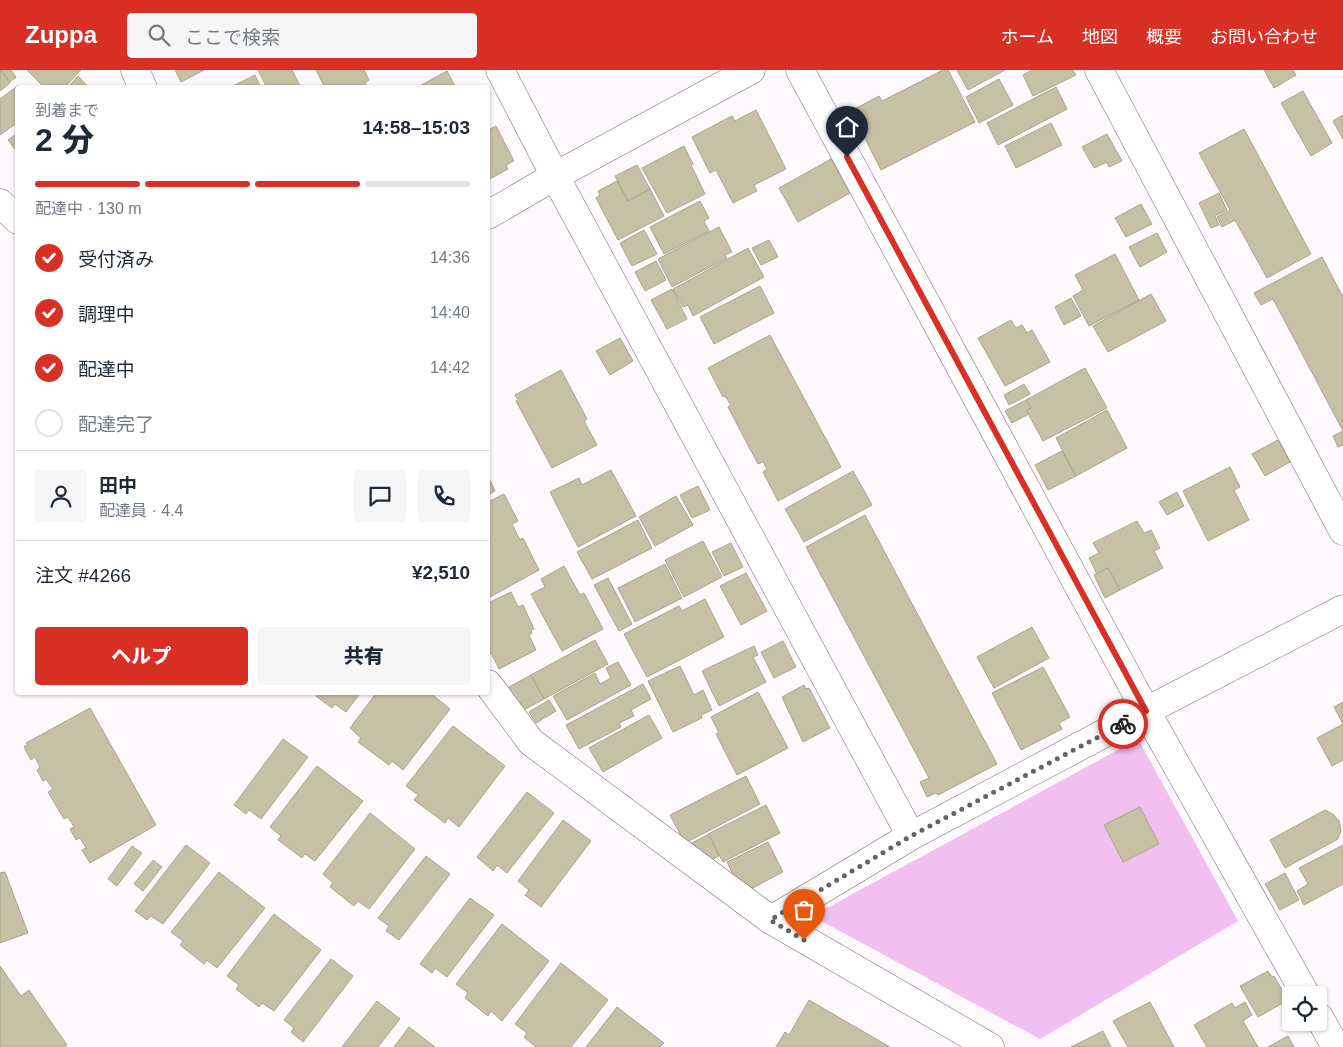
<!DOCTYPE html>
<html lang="ja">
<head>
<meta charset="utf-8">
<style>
  body { margin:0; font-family:Helvetica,"Noto Sans JP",sans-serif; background:#f6f6f7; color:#1f2937; height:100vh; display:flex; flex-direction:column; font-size:19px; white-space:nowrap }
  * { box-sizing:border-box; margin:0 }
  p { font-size:16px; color:#747a83 }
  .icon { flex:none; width:28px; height:28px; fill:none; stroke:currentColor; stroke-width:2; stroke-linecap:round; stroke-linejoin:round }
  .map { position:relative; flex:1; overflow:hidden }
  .panel { position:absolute; left:15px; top:15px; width:475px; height:610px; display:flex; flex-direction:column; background:#fff; border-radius:5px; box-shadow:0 1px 4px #0004 }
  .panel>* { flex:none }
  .controls { position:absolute; left:1282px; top:916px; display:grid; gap:10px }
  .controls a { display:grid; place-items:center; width:45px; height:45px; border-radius:5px; background:#fff; box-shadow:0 1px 4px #0004; font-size:25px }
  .pin { position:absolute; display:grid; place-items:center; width:42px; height:42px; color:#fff; margin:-51px -21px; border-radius:50% 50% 50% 0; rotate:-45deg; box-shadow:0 0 5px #0007 }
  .pin .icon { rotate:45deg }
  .courier { position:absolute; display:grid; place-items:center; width:50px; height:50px; margin:-25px; border:4px solid #d93025; border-radius:50%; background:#fff; color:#222; box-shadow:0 1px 6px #0007 }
  .headline em { font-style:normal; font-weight:800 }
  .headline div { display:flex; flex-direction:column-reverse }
  .headline { display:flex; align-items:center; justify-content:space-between; height:85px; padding:0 20px }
  h1 { font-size:32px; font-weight:800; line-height:38px }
  .bar { display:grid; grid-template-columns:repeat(4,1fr); gap:8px 5px; align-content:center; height:60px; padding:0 20px }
  .bar i { height:6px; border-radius:4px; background:#e0e1e3 }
  .bar .current { background:#d93025 }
  .bar p { grid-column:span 4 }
  .line { display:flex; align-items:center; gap:12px; padding:0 20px; border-top:1px solid #e0e1e3 }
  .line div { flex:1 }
  .round { display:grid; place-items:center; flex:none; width:52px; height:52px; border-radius:5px; background:#f6f6f7 }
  ol { padding:0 20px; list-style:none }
  li { display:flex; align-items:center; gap:15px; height:55px }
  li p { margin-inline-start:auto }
  li .icon { padding:5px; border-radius:50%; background:#d93025; color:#fff; stroke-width:4 }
  li:last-child { color:#747a83 }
  li i { width:28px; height:28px; border:2px solid #e0e1e3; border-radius:50% }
  .button { display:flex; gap:10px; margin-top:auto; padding:10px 20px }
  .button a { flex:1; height:58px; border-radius:5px; background:#d93025; color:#fff; font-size:20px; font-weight:800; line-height:58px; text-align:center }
  .button a+a { background:#f6f6f7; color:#1f2937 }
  header { display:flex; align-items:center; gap:30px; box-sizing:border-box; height:70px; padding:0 25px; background:#d93025; color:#fff }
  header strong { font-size:24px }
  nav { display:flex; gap:28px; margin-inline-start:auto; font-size:18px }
  .search { width:350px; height:45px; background:#f6f6f7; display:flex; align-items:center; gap:12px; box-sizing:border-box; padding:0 18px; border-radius:5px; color:#747a83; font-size:19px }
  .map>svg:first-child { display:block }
  .green { fill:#f2bff1 }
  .building { fill:#c6c1a5; stroke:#a9a589 }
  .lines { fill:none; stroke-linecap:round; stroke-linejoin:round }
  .street-casing { stroke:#7d697c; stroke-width:29 }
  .street { stroke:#fff; stroke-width:28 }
  .done { stroke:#686268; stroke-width:5; stroke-dasharray:0 9 }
  .route { stroke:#d93025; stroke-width:6 }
</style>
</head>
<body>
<header>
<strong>Zuppa</strong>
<div class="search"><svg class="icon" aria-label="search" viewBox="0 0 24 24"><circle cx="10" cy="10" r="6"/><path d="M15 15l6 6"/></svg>ここで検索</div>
<nav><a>ホーム</a><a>地図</a><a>概要</a><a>お問い合わせ</a></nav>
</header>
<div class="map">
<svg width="1343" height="977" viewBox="0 0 1343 977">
  <rect width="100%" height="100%" fill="#fdf9fd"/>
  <path class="green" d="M1138,669L1238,851L1040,969L812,846Z"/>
  <g class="building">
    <path d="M0,0L10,13L0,21Z"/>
    <path d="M1,0H11L16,7L10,12Z"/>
    <path d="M27,0H81L64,18H45Z"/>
    <path d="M175,0H204L181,12Z"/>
    <path d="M258,0H292L301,18H267Z"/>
    <path d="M316,0H364L369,10L365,13L368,18H325Z"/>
    <path d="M943,0H948L975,52L881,100L851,41L879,26L882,31Z"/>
    <path d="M957,0H1005L968,20Z"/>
    <path d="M1032,0H1073L1076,5L1033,26L1023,5Z"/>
    <path d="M1264,0H1293L1296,5L1274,18Z"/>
    <path d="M447,1L456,18H416Z"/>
    <path d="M255,5L261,18H229Z"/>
    <path d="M78,6L89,18H67Z"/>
    <path d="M999,9L1013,35L979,53L966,27Z"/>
    <path d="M19,15L21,18H18V52L0,65V29Z"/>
    <path d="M1056,17L1067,39L998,75L987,53Z"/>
    <path d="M1303,21L1332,73L1311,86L1281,33Z"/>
    <path d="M756,40L786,99L754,115L757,121L733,133L716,100L710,103L692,67L732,46L735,51Z"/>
    <path d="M1343,45V69L1333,51Z"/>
    <path d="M1051,53L1062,75L1016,98L1005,76Z"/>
    <path d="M496,56L514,91L506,95L508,99L488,110V60Z"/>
    <path d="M1244,59L1311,184L1267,208L1235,150L1222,157L1217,147L1230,140L1199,83Z"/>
    <path d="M18,63V83L8,70Z"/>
    <path d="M1107,64L1122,91L1109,97L1107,92L1094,98L1082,77Z"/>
    <path d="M684,76L693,94L691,95L705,124L667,143L642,98Z"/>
    <path d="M831,89L850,123L798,152L779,118Z"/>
    <path d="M637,95L650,119L628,131L615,106Z"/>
    <path d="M617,111L628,131L650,119L664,146L618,170L596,128L600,125L598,121Z"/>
    <path d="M1219,123L1227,140L1215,146L1219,155L1211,158L1199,133Z"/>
    <path d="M700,131L709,148L704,151L709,161L664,184L650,157Z"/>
    <path d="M1141,134L1152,154L1126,167L1115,148Z"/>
    <path d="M719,157L732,182L725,185L727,188L672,217L658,189Z"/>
    <path d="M644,160L657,184L632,196L620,173Z"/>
    <path d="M1157,163L1167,182L1140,197L1129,177Z"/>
    <path d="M769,170L778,187L761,195L752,178Z"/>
    <path d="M748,178L764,207L693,246L688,235L683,237L673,219Z"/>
    <path d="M1115,184L1139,230L1089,256L1073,226L1083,220L1075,205Z"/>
    <path d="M1322,187L1343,227V375L1338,377L1333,366L1343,361L1273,229L1261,235L1254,223Z"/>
    <path d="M656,191L666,210L645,221L635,202Z"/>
    <path d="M760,216L774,243L714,274L700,247Z"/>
    <path d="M672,219L687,249L667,259L651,230Z"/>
    <path d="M1151,224L1166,251L1108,282L1093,256Z"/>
    <path d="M1071,228L1081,246L1064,255L1055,237Z"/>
    <path d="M1011,250L1016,258L1022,255L1027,263L1032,260L1050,292L1005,316L978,268Z"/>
    <path d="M770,265L841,397L778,431L763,402L767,399L763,392L758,394L728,337L731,335L725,326L723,327L708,298Z"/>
    <path d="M620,268L633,291L610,305L596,281Z"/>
    <path d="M1085,298L1107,338L1043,371L1026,340L1031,338L1026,330Z"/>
    <path d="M561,300L587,349L584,351L597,375L552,398L516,331L518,330L515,325Z"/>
    <path d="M1024,314L1030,324L1009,335L1004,325Z"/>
    <path d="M1026,330L1031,338L1026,340L1029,344L1012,353L1005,341Z"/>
    <path d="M1107,340L1127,378L1076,406L1056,368Z"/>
    <path d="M1278,370L1290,392L1265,406L1252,384Z"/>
    <path d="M1062,381L1076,406L1048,420L1035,395Z"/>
    <path d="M1230,397L1240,417L1234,420L1249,450L1208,471L1183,421Z"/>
    <path d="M611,400L636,446L578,477L550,422L579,408L582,415Z"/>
    <path d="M853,401L872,435L804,472L785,439Z"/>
    <path d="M488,406L495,421L488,425Z"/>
    <path d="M698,416L710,440L692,448L680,425Z"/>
    <path d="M1177,422L1184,436L1167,445L1159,432Z"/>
    <path d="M504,424L518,451L512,454L520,470L523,468L539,500L490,527L488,521V432Z"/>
    <path d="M676,426L693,455L655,476L639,447Z"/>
    <path d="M865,445L997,694L938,725L936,723L927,727L920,712L929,708L806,477Z"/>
    <path d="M638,450L652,478L592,509L577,482Z"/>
    <path d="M1137,451L1144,463L1151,460L1160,478L1154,481L1163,498L1120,520L1108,498L1097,504L1089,488L1099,483L1093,473Z"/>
    <path d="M703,471L722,507L684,527L665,490Z"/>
    <path d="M731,473L743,497L724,506L712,482Z"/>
    <path d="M665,494L682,528L635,552L618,518Z"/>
    <path d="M564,496L580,525L584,523L603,559L562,581L531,524L545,517L541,509Z"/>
    <path d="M1108,498L1120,520L1105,528L1094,505Z"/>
    <path d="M746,503L767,541L741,555L720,516Z"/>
    <path d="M608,508L632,554L619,561L594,515Z"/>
    <path d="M511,522L518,537L523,535L534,559L531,560L532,563L529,565L536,580L499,599L491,583L488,584V533Z"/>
    <path d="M705,529L724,567L647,607L624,564L679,536L682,541Z"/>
    <path d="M1032,557L1049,588L994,618L977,587Z"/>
    <path d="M595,570L608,594L544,629L531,605Z"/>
    <path d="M783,571L796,597L774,608L761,582Z"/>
    <path d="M754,576L758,585L753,587L766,612L719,636L702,601Z"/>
    <path d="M618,592L631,615L567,650L553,626L595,603L600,614L611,608L606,598Z"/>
    <path d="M680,596L694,625L703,620L712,640L701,645L702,648L673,662L648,611Z"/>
    <path d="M1043,597L1070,647L1059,653L1062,659L1021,680L992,623Z"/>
    <path d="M531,605L544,629L522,641L509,617Z"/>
    <path d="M643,614L651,629L631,640L634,646L619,653L621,657L579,679L566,655Z"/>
    <path d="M804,615L806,619L809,618L830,658L803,672L782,627Z"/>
    <path d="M318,622H361L346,642L335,634L332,638L316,626Z"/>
    <path d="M377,622H429L450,639L403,700L392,691L389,695L358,672L361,668L350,658Z"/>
    <path d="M758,622L788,678L737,705L716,664L719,663L711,647Z"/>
    <path d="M549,630L556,641L536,653L529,642Z"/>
    <path d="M1343,632V690L1332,696L1317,668L1343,654L1334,637Z"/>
    <path d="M90,638L156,755L90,793L82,780L86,778L80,768L76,770L70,759L74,757L68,747L64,749L48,722L53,719L46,709L43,711L37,700L40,697L35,687L31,690L24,677L28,674L26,673Z"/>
    <path d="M649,645L662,668L603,702L589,678Z"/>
    <path d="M453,656L505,696L459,757L448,748L445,753L414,730L418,725L406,716Z"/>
    <path d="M283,669L308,687L261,749L249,740L246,744L234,735Z"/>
    <path d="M317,696L363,731L315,791L305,784L302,788L278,770L281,766L270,757Z"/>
    <path d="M746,706L760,734L685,773L670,745Z"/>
    <path d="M527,722L554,743L507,803L497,795L493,801L477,787Z"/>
    <path d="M766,735L780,763L723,792L708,764Z"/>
    <path d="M1140,737L1159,774L1123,792L1104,755Z"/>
    <path d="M1325,740L1334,745L1339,751L1341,760L1338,769L1285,798L1270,770Z"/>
    <path d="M370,743L415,779L369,839L358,831L354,836L330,817L333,813L323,804Z"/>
    <path d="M563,750L591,771L541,837L525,825L529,820L518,811Z"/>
    <path d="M709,764L719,786L707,792L686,776Z"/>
    <path d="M768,772L783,802L749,820L738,815L727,792Z"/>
    <path d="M186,775L210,793L163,854L151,846L147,850L135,841Z"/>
    <path d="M1343,775V814L1304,835L1297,821L1308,814L1299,798Z"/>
    <path d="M132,776L142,783L117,816L108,809Z"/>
    <path d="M426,786L450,804L399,870L386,861L389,856L378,848Z"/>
    <path d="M153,790L162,797L143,821L134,814Z"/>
    <path d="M5,802L28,863L0,873V803Z"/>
    <path d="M219,802L265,838L217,898L207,890L204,894L180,875L183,871L171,862Z"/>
    <path d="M1285,803L1299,830L1280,840L1265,814Z"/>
    <path d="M470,828L494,845L447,907L435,898L432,903L420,894Z"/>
    <path d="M274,844L321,880L274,941L262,933L259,937L236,919L239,915L227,906Z"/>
    <path d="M502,854L549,891L502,951L491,941L488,946L465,928L468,923L456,914Z"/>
    <path d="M331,889L353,906L303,972L291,962L294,958L284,950Z"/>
    <path d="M561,893L608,930L571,977H536L524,967L527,963L515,954Z"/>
    <path d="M0,896L21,926L29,920L67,975L64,977H0Z"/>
    <path d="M1268,901L1272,907L1274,906L1288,930L1258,947L1240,916Z"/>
    <path d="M809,930L890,977H776L785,962L789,965Z"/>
    <path d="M377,931L400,949L378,977H342Z"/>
    <path d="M1150,932L1174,977H1128L1113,951Z"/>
    <path d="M1245,932L1252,945L1243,951L1258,977H1207L1194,955L1232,933L1235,938Z"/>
    <path d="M617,937L664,973L660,977H586Z"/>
    <path d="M409,957L435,977H394Z"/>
    <path d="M1103,961L1111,977H1071Z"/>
    <path d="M1288,966L1294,977H1268Z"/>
  </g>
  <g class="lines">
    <defs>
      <g id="street">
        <path d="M135,0L143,18"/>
        <path d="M500,0L555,106L911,766"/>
        <path d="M800,0L1146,641L1306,925"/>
        <path d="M1099,0L1343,461"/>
        <path d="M0,133L18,150"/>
        <path d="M488,145L555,106L751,0"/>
        <path d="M488,614L531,672L771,850L990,977"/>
        <path d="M771,850L911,766L1146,641L1343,539"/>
        <path d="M1319,947L1336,977"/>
      </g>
    </defs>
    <use href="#street" class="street-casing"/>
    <use href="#street" class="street"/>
  </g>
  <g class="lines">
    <path class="done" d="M804,870L770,850L911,766L1123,654"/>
    <path class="route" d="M847,87L1146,641L1123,654"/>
  </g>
</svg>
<div class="controls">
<a><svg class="icon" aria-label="locate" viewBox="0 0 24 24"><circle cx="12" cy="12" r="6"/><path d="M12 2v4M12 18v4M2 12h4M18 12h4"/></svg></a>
</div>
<div class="pin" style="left:804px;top:870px;background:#ea580c"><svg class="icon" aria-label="bag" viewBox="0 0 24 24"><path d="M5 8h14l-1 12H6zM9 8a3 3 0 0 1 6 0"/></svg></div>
<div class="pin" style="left:847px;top:87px;background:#1f2937"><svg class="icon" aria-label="home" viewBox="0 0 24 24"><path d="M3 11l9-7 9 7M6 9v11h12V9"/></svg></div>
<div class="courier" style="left:1123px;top:654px"><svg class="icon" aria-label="bike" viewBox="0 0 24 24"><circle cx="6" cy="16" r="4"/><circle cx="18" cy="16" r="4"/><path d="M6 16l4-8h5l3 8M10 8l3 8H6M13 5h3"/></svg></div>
<section class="panel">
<div class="headline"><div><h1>2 分</h1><p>到着まで</p></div><em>14:58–15:03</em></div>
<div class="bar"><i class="current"></i><i class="current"></i><i class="current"></i><i></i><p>配達中 · 130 m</p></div>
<ol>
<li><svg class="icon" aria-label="check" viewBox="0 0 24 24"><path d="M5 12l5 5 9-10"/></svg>受付済み<p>14:36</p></li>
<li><svg class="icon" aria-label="check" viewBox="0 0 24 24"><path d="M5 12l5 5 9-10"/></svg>調理中<p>14:40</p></li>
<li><svg class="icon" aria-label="check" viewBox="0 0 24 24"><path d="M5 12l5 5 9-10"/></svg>配達中<p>14:42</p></li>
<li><i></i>配達完了</li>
</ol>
<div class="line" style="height:90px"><a class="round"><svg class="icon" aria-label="person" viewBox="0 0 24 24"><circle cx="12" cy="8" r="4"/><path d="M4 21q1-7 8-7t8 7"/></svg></a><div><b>田中</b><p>配達員 · 4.4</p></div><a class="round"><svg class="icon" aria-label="chat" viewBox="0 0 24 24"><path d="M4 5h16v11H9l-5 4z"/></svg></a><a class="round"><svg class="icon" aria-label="phone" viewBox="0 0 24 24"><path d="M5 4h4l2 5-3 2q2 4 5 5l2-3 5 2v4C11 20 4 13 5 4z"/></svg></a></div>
<div class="line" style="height:65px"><div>注文 #4266</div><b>¥2,510</b></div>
<div class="button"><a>ヘルプ</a><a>共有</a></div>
</section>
</div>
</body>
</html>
